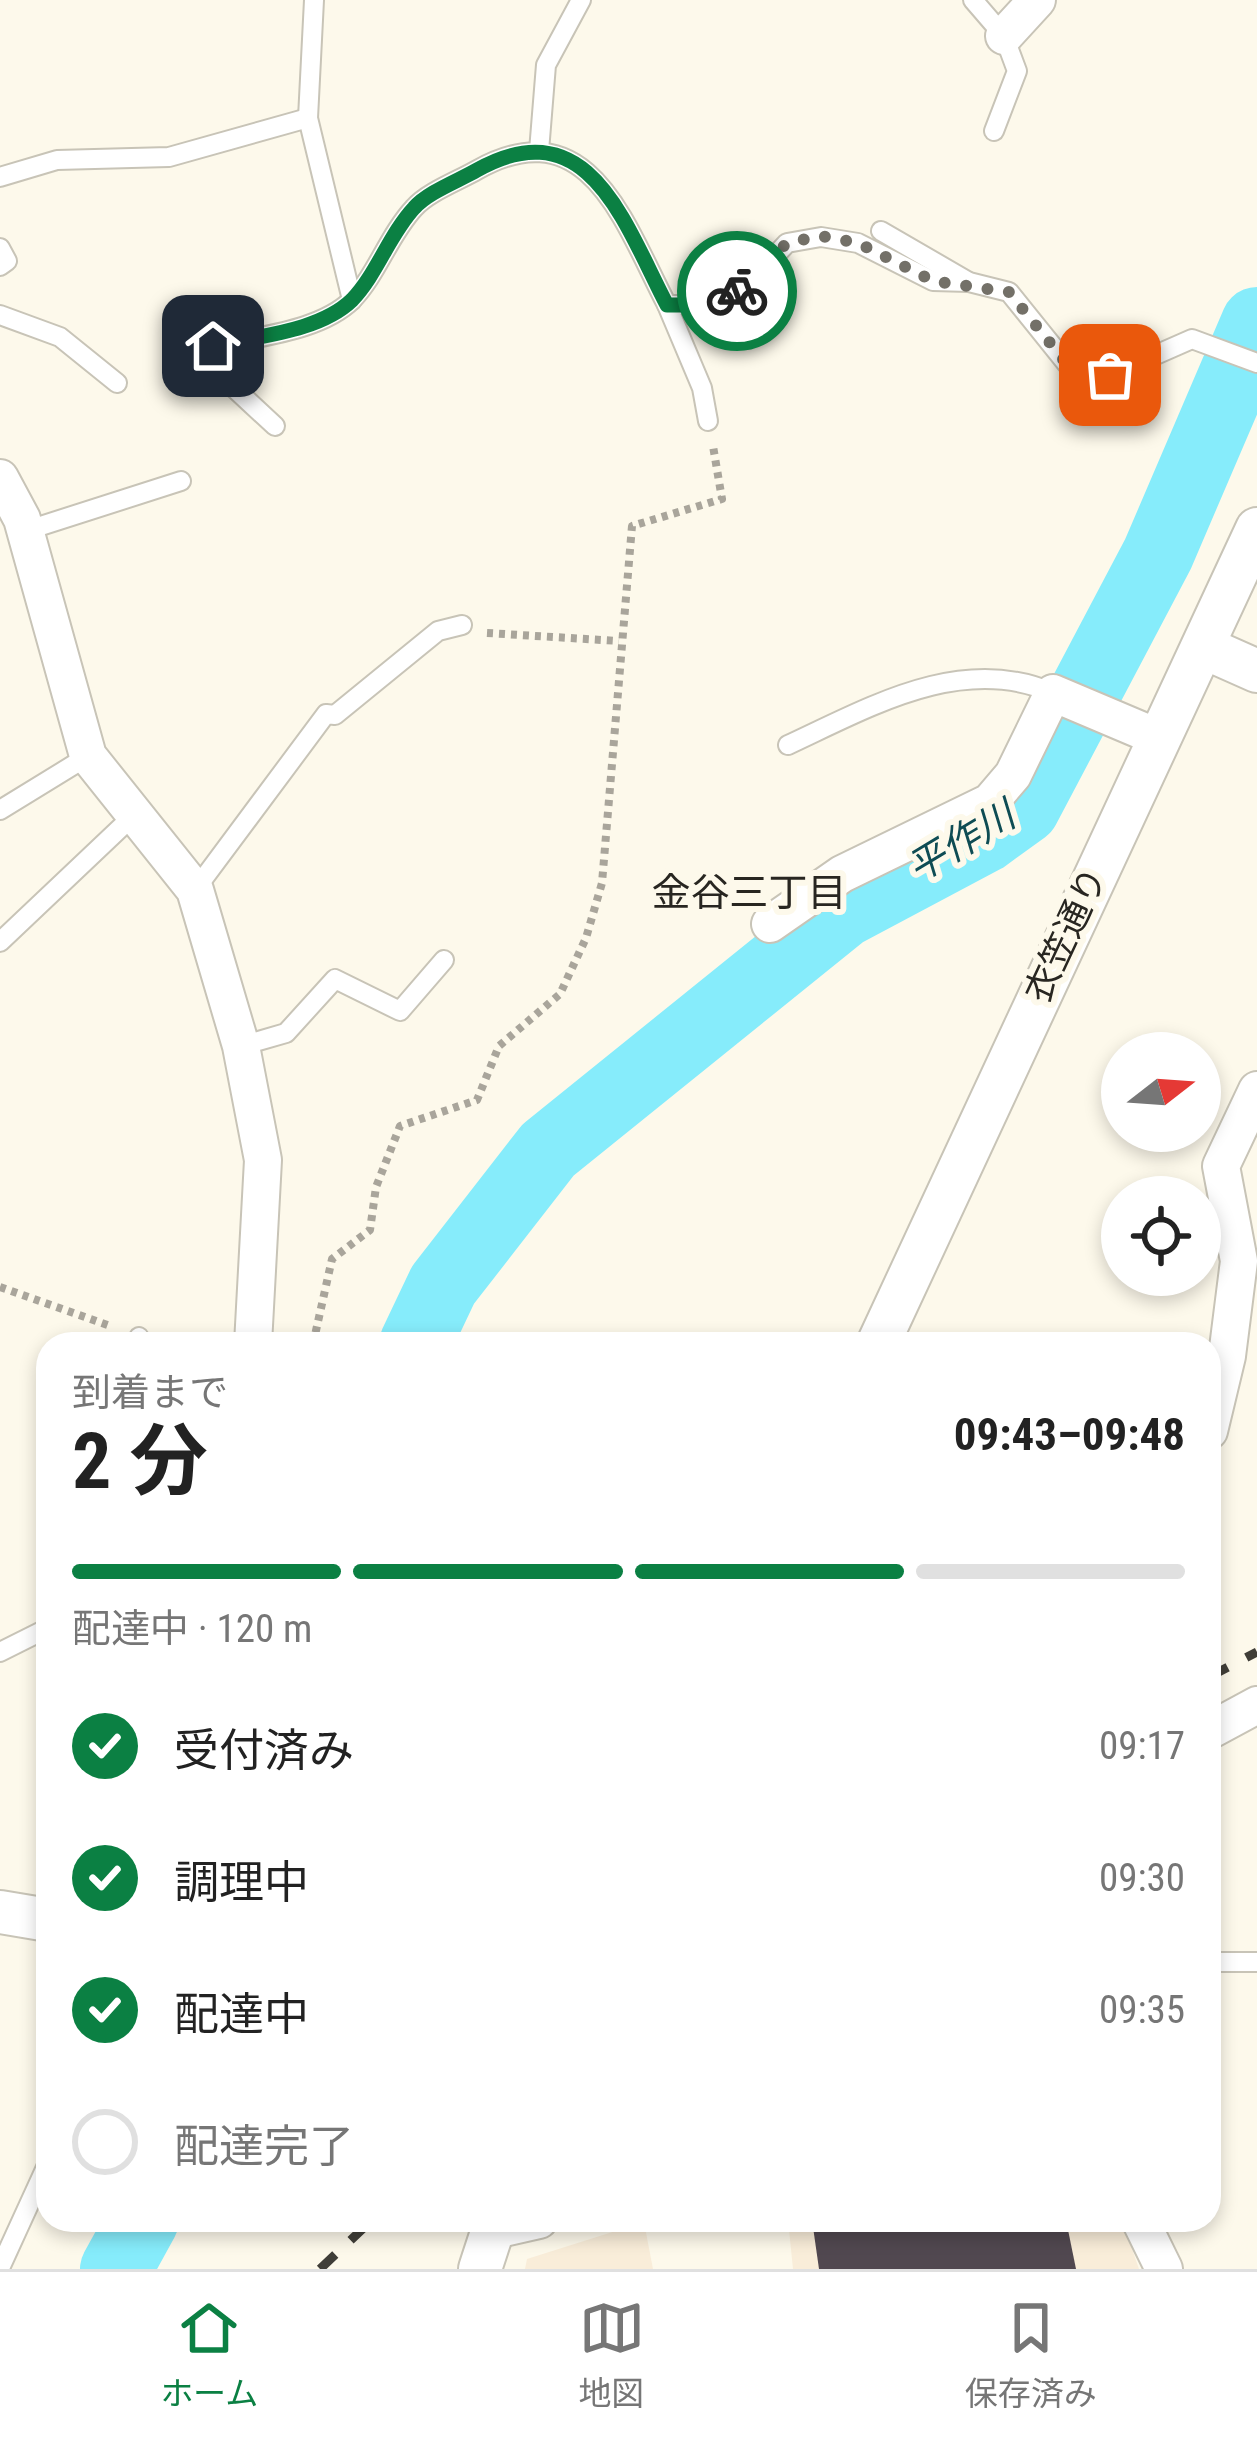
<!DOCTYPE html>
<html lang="ja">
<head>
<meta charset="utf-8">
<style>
  body { margin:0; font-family:"Roboto Condensed","Noto Sans JP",sans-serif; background:#f6f6f6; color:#222; height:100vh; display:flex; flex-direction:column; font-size:45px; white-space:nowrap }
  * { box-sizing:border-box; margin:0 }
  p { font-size:39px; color:#767676 }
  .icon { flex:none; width:66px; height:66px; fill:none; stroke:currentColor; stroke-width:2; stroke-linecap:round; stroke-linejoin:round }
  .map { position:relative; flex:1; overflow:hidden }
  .drawer { position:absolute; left:36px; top:1332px; width:1185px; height:900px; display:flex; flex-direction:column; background:#fff; border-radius:36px; box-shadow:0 6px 18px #0003 }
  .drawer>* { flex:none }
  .needle { width:78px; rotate:73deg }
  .buttons { position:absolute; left:1101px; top:1032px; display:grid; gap:24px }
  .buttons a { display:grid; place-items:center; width:120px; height:120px; border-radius:50%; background:#fff; box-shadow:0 6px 18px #0003; font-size:60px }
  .pin { position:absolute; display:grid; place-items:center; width:102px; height:102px; color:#fff; margin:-51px; border-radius:24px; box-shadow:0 6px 18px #0006 }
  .courier { position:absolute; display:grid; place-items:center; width:120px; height:120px; margin:-60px; border:9px solid #0b8043; border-radius:50%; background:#fff; color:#222; box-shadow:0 3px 15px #0007 }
  .headline em { font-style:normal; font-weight:700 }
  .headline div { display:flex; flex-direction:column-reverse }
  .headline { display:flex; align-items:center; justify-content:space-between; height:204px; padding:0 36px }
  h1 { font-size:78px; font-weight:700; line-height:90px }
  .bar { display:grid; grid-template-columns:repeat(4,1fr); gap:18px 12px; align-content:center; height:144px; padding:0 36px }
  .bar i { height:15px; border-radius:9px; background:#e0e0e0 }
  .bar .selected { background:#0b8043 }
  .bar p { grid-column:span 4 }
  ol { padding:0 36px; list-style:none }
  li { display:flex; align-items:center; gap:36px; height:132px }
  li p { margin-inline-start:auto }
  li .icon { padding:12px; border-radius:50%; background:#0b8043; color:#fff; stroke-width:4 }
  li:last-child { color:#767676 }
  li i { width:66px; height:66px; border:6px solid #e0e0e0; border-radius:50% }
  .dock { display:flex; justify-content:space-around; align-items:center; height:168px; border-top:3px solid #e0e0e0; background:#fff; font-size:33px; color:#767676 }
  .dock a { display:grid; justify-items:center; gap:6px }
  .dock .selected { color:#0b8043 }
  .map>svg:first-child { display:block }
  .education { fill:#f9edd9 }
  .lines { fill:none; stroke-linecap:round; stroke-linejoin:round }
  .river { stroke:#86ecfb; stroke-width:72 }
  .building { fill:#514850 }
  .service-casing { stroke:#c8c4b7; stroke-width:22 }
  .minor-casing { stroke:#c8c4b7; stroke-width:40 }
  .tertiary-casing { stroke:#c8c4b7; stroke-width:46 }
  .path { stroke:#a9a59b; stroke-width:8; stroke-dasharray:6 6; stroke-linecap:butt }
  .service { stroke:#fff; stroke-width:18 }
  .minor { stroke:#fff; stroke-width:36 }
  .tertiary { stroke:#fff; stroke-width:42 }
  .rail { stroke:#403e38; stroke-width:9; stroke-dasharray:21 21; stroke-linecap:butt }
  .done { stroke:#737068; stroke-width:12; stroke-dasharray:0 21.6 }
  .route { stroke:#0b8043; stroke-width:15 }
  .labels { text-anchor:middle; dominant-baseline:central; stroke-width:12; stroke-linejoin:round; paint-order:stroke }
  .street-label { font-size:36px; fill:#282621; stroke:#fdf9eb }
  .water-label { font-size:39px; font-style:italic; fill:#0e4c54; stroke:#fdf9eb }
  .neighbourhood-label { font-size:39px; fill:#282621; stroke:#fdf9eb }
</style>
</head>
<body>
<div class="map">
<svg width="1257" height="2269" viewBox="0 0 1257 2269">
  <rect width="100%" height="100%" fill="#fdf9eb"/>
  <g class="education">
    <path d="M788,2220H1122L1139,2269H793Z"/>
    <path d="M644,2222L653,2269H525L527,2259Z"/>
  </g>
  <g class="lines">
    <g class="river">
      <path d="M415,1344L443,1285L548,1150L843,912L984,837L1024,808L1158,554L1257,323"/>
      <path d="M116,2269L143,2220"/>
    </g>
  </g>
  <path class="building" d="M812,2220H1066L1076,2269H819Z"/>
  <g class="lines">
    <defs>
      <g id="service">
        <path d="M314,0L308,118L352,300"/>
        <path d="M973,0L1004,36L1017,71L994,131"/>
        <path d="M539,151L546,65L581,0"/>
        <path d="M0,177L57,160L169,157L308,118"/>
        <path d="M881,231L969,282L1009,292L1067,364L1110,375L1192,339L1257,363"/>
        <path d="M0,248L7,261L0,266"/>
        <path d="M667,305L702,388L708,421"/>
        <path d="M0,315L60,337L117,383"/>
        <path d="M275,426L220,375L213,347C256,336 319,332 352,300C377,274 389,235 414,208C428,192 458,181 477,170C589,107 625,225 667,305H710L747,286L787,243L821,237L858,243L933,281L969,282"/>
        <path d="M25,531L181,481"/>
        <path d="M788,745C870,707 962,653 1053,693"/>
        <path d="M0,810L88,756"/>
        <path d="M195,890L326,714L335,715L438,631L462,625"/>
        <path d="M0,942L134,815"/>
        <path d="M241,1046L286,1033L335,979L400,1011L444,960"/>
        <path d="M136,1344L139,1337"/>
        <path d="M0,1652L48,1628"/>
        <path d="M1209,1962H1257"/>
        <path d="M0,2268L48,2163"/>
      </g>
      <g id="minor">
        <path d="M1004,36L1037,0"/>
        <path d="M0,478L22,519L88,756L195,890L241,1046L263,1160L253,1344"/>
        <path d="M770,924L842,874L990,802L1013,775L1053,693L1157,737"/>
        <path d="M1209,1431L1227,1356L1239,1261L1221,1166L1257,1090"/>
        <path d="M1209,1731L1257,1705"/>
        <path d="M1140,2220L1164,2269"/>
        <path d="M491,2231L539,2220"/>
      </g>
      <g id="tertiary">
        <path d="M1203,647L1257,671"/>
        <path d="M878,1344L1257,529"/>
        <path d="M0,1912L48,1920"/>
        <path d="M480,2269L496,2220"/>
      </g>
    </defs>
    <use href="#service" class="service-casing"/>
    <use href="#minor" class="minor-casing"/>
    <use href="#tertiary" class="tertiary-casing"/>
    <g class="path">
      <path d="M487,633L619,641"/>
      <path d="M0,1287L113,1327"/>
      <path d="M313,1344L332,1259L370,1230L376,1187L400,1126L477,1100L499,1046L560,994L586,938L602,883L632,526L722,499L713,446"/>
    </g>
    <use href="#service" class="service"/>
    <use href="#minor" class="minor"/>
    <use href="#tertiary" class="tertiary"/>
    <g class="rail">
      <path d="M1209,1677L1257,1652"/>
      <path d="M320,2269L372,2220"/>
    </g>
  </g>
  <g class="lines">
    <path class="done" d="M737,291L787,243L821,236L858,243L933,281L1009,292L1067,364L1110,375"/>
    <path class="route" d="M213,346C256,336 319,332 352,300C377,274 389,235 414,208C428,192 458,181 477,170C589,107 625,225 667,305H710L737,291"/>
  </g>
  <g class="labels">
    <g class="street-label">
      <text transform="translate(1066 935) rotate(-65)">衣笠通り</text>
    </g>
    <g class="water-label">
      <text transform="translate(961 842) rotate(-31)">平作川</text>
    </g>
    <g class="neighbourhood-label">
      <text x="749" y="893">金谷三丁目</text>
    </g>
  </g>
</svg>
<div class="buttons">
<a><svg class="needle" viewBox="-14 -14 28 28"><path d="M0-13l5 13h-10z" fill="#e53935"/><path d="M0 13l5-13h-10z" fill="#767676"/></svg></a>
<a><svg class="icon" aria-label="locate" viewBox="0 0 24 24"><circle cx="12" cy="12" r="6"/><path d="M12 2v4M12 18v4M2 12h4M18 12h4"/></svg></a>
</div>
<div class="pin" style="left:1110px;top:375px;background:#ea580c"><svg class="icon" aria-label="bag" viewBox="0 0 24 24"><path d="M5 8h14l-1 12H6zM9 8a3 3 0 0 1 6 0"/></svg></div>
<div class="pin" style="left:213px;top:346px;background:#1f2937"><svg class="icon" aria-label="home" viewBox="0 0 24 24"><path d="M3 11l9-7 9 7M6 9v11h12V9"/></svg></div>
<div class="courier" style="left:737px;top:291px"><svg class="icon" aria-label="bike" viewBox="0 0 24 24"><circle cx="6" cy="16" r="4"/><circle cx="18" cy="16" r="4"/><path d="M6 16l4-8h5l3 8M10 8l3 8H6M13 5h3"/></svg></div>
<section class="drawer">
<div class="headline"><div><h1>2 分</h1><p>到着まで</p></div><em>09:43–09:48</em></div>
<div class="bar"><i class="selected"></i><i class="selected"></i><i class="selected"></i><i></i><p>配達中 · 120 m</p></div>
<ol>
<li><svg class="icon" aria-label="check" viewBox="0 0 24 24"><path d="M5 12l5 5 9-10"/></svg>受付済み<p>09:17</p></li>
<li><svg class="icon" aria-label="check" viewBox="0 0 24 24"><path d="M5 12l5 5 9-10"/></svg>調理中<p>09:30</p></li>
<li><svg class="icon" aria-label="check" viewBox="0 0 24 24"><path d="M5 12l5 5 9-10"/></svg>配達中<p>09:35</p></li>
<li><i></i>配達完了</li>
</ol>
</section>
</div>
<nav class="dock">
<a class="selected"><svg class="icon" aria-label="home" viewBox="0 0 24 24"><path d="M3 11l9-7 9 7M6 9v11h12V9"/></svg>ホーム</a>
<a><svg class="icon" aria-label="map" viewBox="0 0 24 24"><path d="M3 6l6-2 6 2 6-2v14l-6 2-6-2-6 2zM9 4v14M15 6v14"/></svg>地図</a>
<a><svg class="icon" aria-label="saved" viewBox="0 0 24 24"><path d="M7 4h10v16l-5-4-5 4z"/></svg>保存済み</a>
</nav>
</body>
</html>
